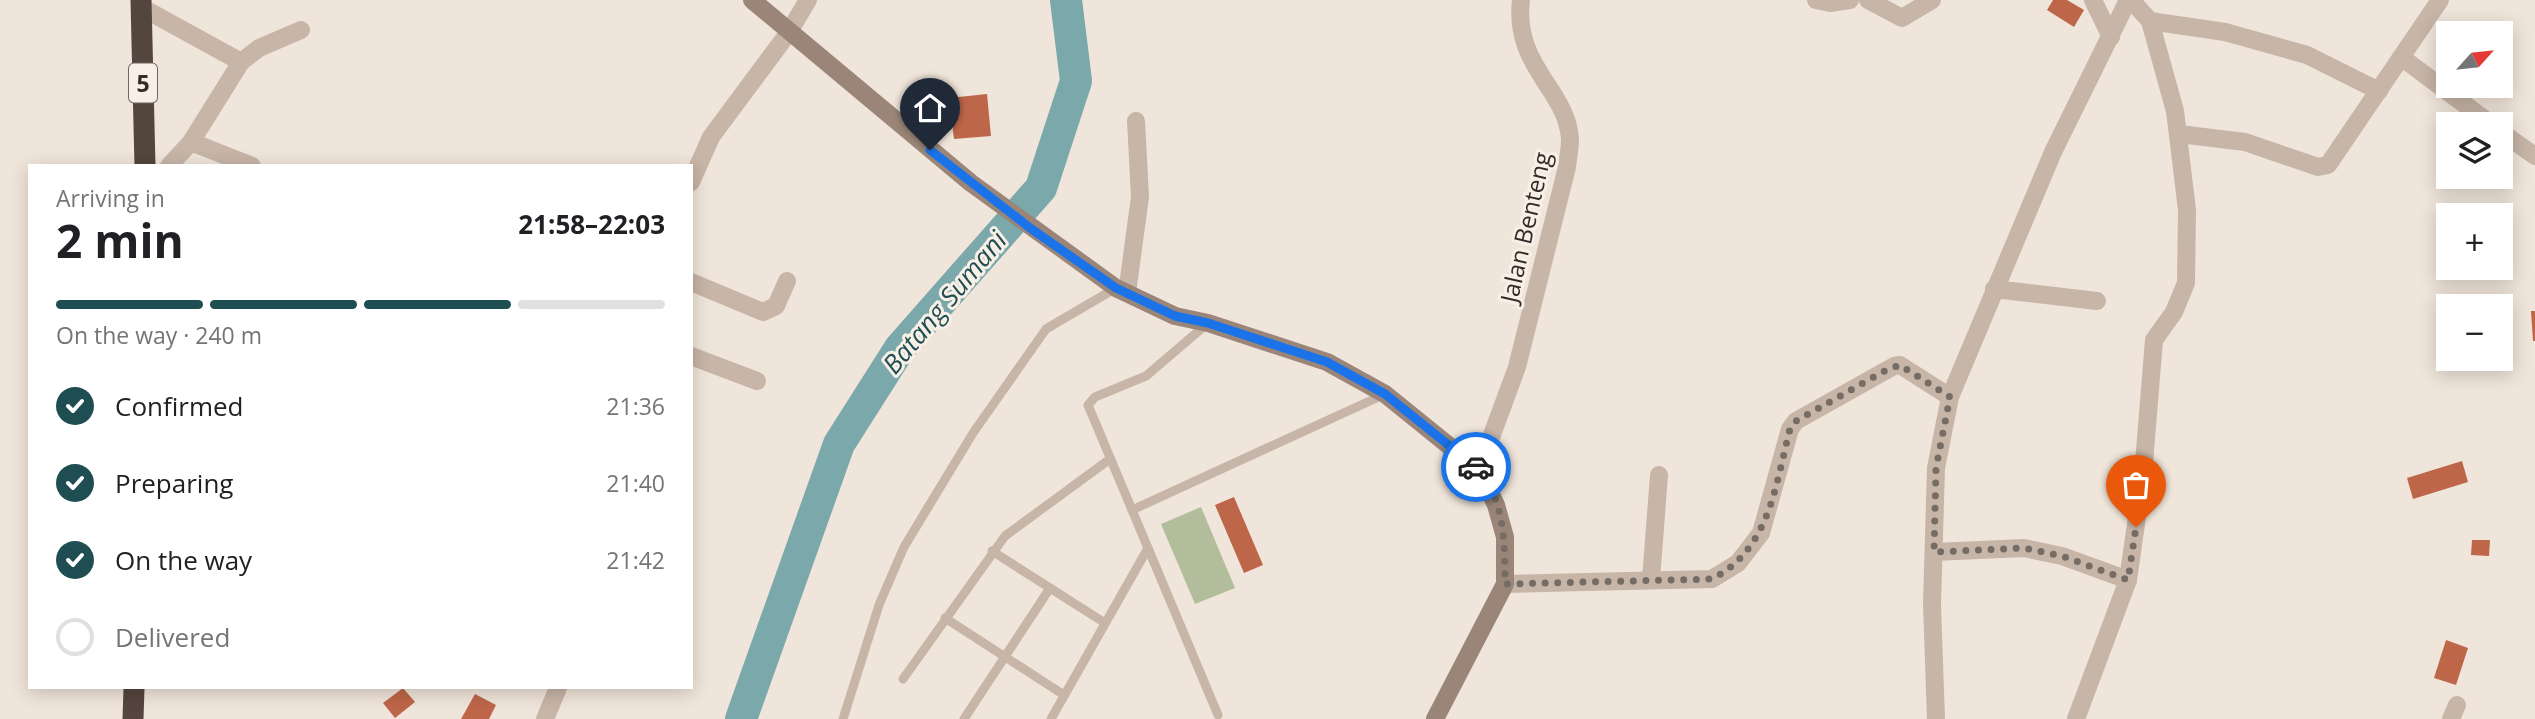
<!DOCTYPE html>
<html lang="en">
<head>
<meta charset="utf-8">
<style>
  body { margin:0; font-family:"Open Sans",sans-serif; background:#f6f6f6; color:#202124; height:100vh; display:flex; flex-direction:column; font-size:26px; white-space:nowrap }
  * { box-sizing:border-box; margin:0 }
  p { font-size:23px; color:#757577 }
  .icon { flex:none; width:38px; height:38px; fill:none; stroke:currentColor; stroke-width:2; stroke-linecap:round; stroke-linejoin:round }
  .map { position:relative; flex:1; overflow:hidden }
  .side { position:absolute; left:28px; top:164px; width:665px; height:525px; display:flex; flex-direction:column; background:#fff; border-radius:0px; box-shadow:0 4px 18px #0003 }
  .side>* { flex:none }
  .needle { width:46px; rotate:63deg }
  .controls { position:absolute; left:2436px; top:21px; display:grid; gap:14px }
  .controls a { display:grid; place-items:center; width:77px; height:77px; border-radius:0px; background:#fff; box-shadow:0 4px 18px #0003; font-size:35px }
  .pin { position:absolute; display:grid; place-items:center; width:60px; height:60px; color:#fff; margin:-72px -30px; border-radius:50% 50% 50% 0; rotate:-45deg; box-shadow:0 0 7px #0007 }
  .pin .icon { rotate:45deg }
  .courier { position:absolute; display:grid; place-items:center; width:70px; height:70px; margin:-35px; border:5px solid #1a73e8; border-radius:50%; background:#fff; color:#222; box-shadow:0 2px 9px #0007 }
  .overview em { font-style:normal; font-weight:700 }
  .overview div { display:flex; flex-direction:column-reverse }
  .overview { display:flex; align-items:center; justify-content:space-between; height:119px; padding:0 28px }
  h1 { font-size:46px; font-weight:700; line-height:52px }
  .bar { display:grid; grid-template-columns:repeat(4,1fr); gap:10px 7px; align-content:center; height:84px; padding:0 28px }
  .bar i { height:9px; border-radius:5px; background:#e0e0e0 }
  .bar .on { background:#1f4e52 }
  .bar p { grid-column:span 4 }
  ol { padding:0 28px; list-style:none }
  li { display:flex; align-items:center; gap:21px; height:77px }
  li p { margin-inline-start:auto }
  li .icon { padding:7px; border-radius:50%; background:#1f4e52; color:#fff; stroke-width:4 }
  li:last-child { color:#757577 }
  li i { width:38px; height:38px; border:4px solid #e0e0e0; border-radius:50% }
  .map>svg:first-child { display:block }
  .green { fill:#b2bd9b }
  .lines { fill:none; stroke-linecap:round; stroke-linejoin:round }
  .river { stroke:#7ba8ab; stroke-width:32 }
  .building { fill:#be6649 }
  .lane { stroke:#c7b5a7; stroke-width:9 }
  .street { stroke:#c7b5a7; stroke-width:18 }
  .secondary { stroke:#9a8578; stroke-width:18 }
  .highway { stroke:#54453e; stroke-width:21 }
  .done { stroke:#756c66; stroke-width:7; stroke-dasharray:0 12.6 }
  .route { stroke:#1a73e8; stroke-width:9 }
  .labels { text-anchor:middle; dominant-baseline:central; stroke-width:6; stroke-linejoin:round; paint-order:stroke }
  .shield { fill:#f8f0e6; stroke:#6e6660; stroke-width:2 }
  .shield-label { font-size:23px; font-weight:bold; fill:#332b27 }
  .street-label { font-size:24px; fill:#332b27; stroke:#f8f0e6 }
  .water-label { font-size:26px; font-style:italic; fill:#1f4e52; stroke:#f8f0e6 }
</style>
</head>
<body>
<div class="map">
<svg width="2535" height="719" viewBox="0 0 2535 719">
  <rect width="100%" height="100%" fill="#f0e5da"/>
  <path class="green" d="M1201,507L1235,588L1195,604L1161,524Z"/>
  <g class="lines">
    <path class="river" d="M741,719L839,444L900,348L1041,188L1076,81L1066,0"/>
  </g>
  <g class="building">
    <path d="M2053,0H2067L2084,10L2074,27L2047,10Z"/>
    <path d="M987,94L991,136L954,139L949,98Z"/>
    <path d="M2531,311H2535V341H2533Z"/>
    <path d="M2462,461L2468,482L2413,499L2407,478Z"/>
    <path d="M1234,497L1263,565L1244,573L1215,505Z"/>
    <path d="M2472,540H2490L2489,556L2471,555Z"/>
    <path d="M2446,640L2468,648L2456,685L2434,678Z"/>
    <path d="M403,688L415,702L395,718L383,703Z"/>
    <path d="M475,694L496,705L489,719H461Z"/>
  </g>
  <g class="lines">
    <g class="lane">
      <path d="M1208,323L1146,376L1095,397L1088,405L1218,715"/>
      <path d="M1132,510L1385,394"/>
      <path d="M992,551L1105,623"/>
      <path d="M945,618L1064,695"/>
      <path d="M903,679L1005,536L1110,459"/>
      <path d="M843,719L879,605L904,547L973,433L1046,329L1116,288"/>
      <path d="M964,719L1050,588"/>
      <path d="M1051,719L1148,548"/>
    </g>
    <g class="street">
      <path d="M1816,0L1830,3L1850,0"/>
      <path d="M1868,0L1902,18L1932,0"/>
      <path d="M2093,0L2111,37"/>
      <path d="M141,7L241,62"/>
      <path d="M2150,21L2225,32L2307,55L2379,91"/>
      <path d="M2401,57L2491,124"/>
      <path d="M2501,132L2535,156"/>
      <path d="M2179,134L2245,142L2318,167L2328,165L2440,0"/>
      <path d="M191,142L252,166"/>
      <path d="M169,166L191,142L241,62L259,48L301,30"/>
      <path d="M691,182L711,137L789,32L808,0"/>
      <path d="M691,282L763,312L776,306L787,281"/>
      <path d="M1994,289L2097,301"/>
      <path d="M1127,293L1140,197L1136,121"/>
      <path d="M691,356L757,381"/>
      <path d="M1479,470L1517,367L1567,167C1568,158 1570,148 1570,140C1568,90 1513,67 1521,0"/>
      <path d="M1934,552L2024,548L2062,556L2128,580"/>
      <path d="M1651,580L1659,475"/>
      <path d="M1505,584L1712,579L1738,563L1761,533L1790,429L1796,421L1894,366L1900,365L1950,397"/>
      <path d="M545,719L558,688"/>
      <path d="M1936,719L1932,604L1936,468L1950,397L2053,152L2128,0"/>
      <path d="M2076,719L2128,580L2143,475L2154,340L2174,312L2186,283L2187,210L2175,111L2150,21L2131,0"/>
      <path d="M2451,719L2457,705"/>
    </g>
    <path class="secondary" d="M752,0L971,183L1116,288L1175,316L1208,323L1327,362L1385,394L1479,470L1496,505L1505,537V584L1435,719"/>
    <g class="highway">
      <path d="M141,0L145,166"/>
      <path d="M133,719L134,688"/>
    </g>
  </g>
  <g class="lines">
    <path class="done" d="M1476,467C1505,496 1505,546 1505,584L1712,579C1770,549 1775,486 1790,429L1796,421L1888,369L1900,365L1950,397L1936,468L1934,552L2024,548L2062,556L2128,580L2136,527"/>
    <path class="route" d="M930,150L1030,228L1116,288L1175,316L1208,323L1327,362L1385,394L1476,467"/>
  </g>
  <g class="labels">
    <rect class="shield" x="129" y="63.5" width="28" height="39" rx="5"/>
    <g class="shield-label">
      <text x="143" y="83">5</text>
    </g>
    <g class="street-label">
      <text transform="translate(1525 227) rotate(-77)">Jalan Benteng</text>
    </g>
    <g class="water-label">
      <text transform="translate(944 302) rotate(-50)">Batang Sumani</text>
    </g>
  </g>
</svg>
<div class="controls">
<a><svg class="needle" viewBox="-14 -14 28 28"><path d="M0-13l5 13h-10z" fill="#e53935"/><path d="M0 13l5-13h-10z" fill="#757577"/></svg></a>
<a><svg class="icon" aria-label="layers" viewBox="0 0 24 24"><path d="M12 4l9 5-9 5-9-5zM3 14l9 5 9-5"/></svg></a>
<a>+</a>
<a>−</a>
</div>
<div class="pin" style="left:2136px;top:527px;background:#ea580c"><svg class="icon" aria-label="bag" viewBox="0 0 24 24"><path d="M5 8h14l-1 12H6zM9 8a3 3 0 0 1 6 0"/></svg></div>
<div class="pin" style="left:930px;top:150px;background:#1f2937"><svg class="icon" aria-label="home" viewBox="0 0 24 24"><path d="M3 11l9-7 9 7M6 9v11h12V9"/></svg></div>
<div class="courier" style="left:1476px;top:467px"><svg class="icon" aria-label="car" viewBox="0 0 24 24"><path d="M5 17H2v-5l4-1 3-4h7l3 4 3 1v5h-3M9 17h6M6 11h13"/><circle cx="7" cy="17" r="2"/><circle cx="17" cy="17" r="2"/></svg></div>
<section class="side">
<div class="overview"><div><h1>2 min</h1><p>Arriving in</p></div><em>21:58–22:03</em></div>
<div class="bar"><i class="on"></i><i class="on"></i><i class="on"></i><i></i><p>On the way · 240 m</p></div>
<ol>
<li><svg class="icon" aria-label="check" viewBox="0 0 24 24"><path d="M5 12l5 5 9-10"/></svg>Confirmed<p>21:36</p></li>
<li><svg class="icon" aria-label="check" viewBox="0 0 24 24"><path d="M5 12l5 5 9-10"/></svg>Preparing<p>21:40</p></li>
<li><svg class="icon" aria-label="check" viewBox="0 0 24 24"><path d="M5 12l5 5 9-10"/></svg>On the way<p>21:42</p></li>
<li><i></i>Delivered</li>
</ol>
</section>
</div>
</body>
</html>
